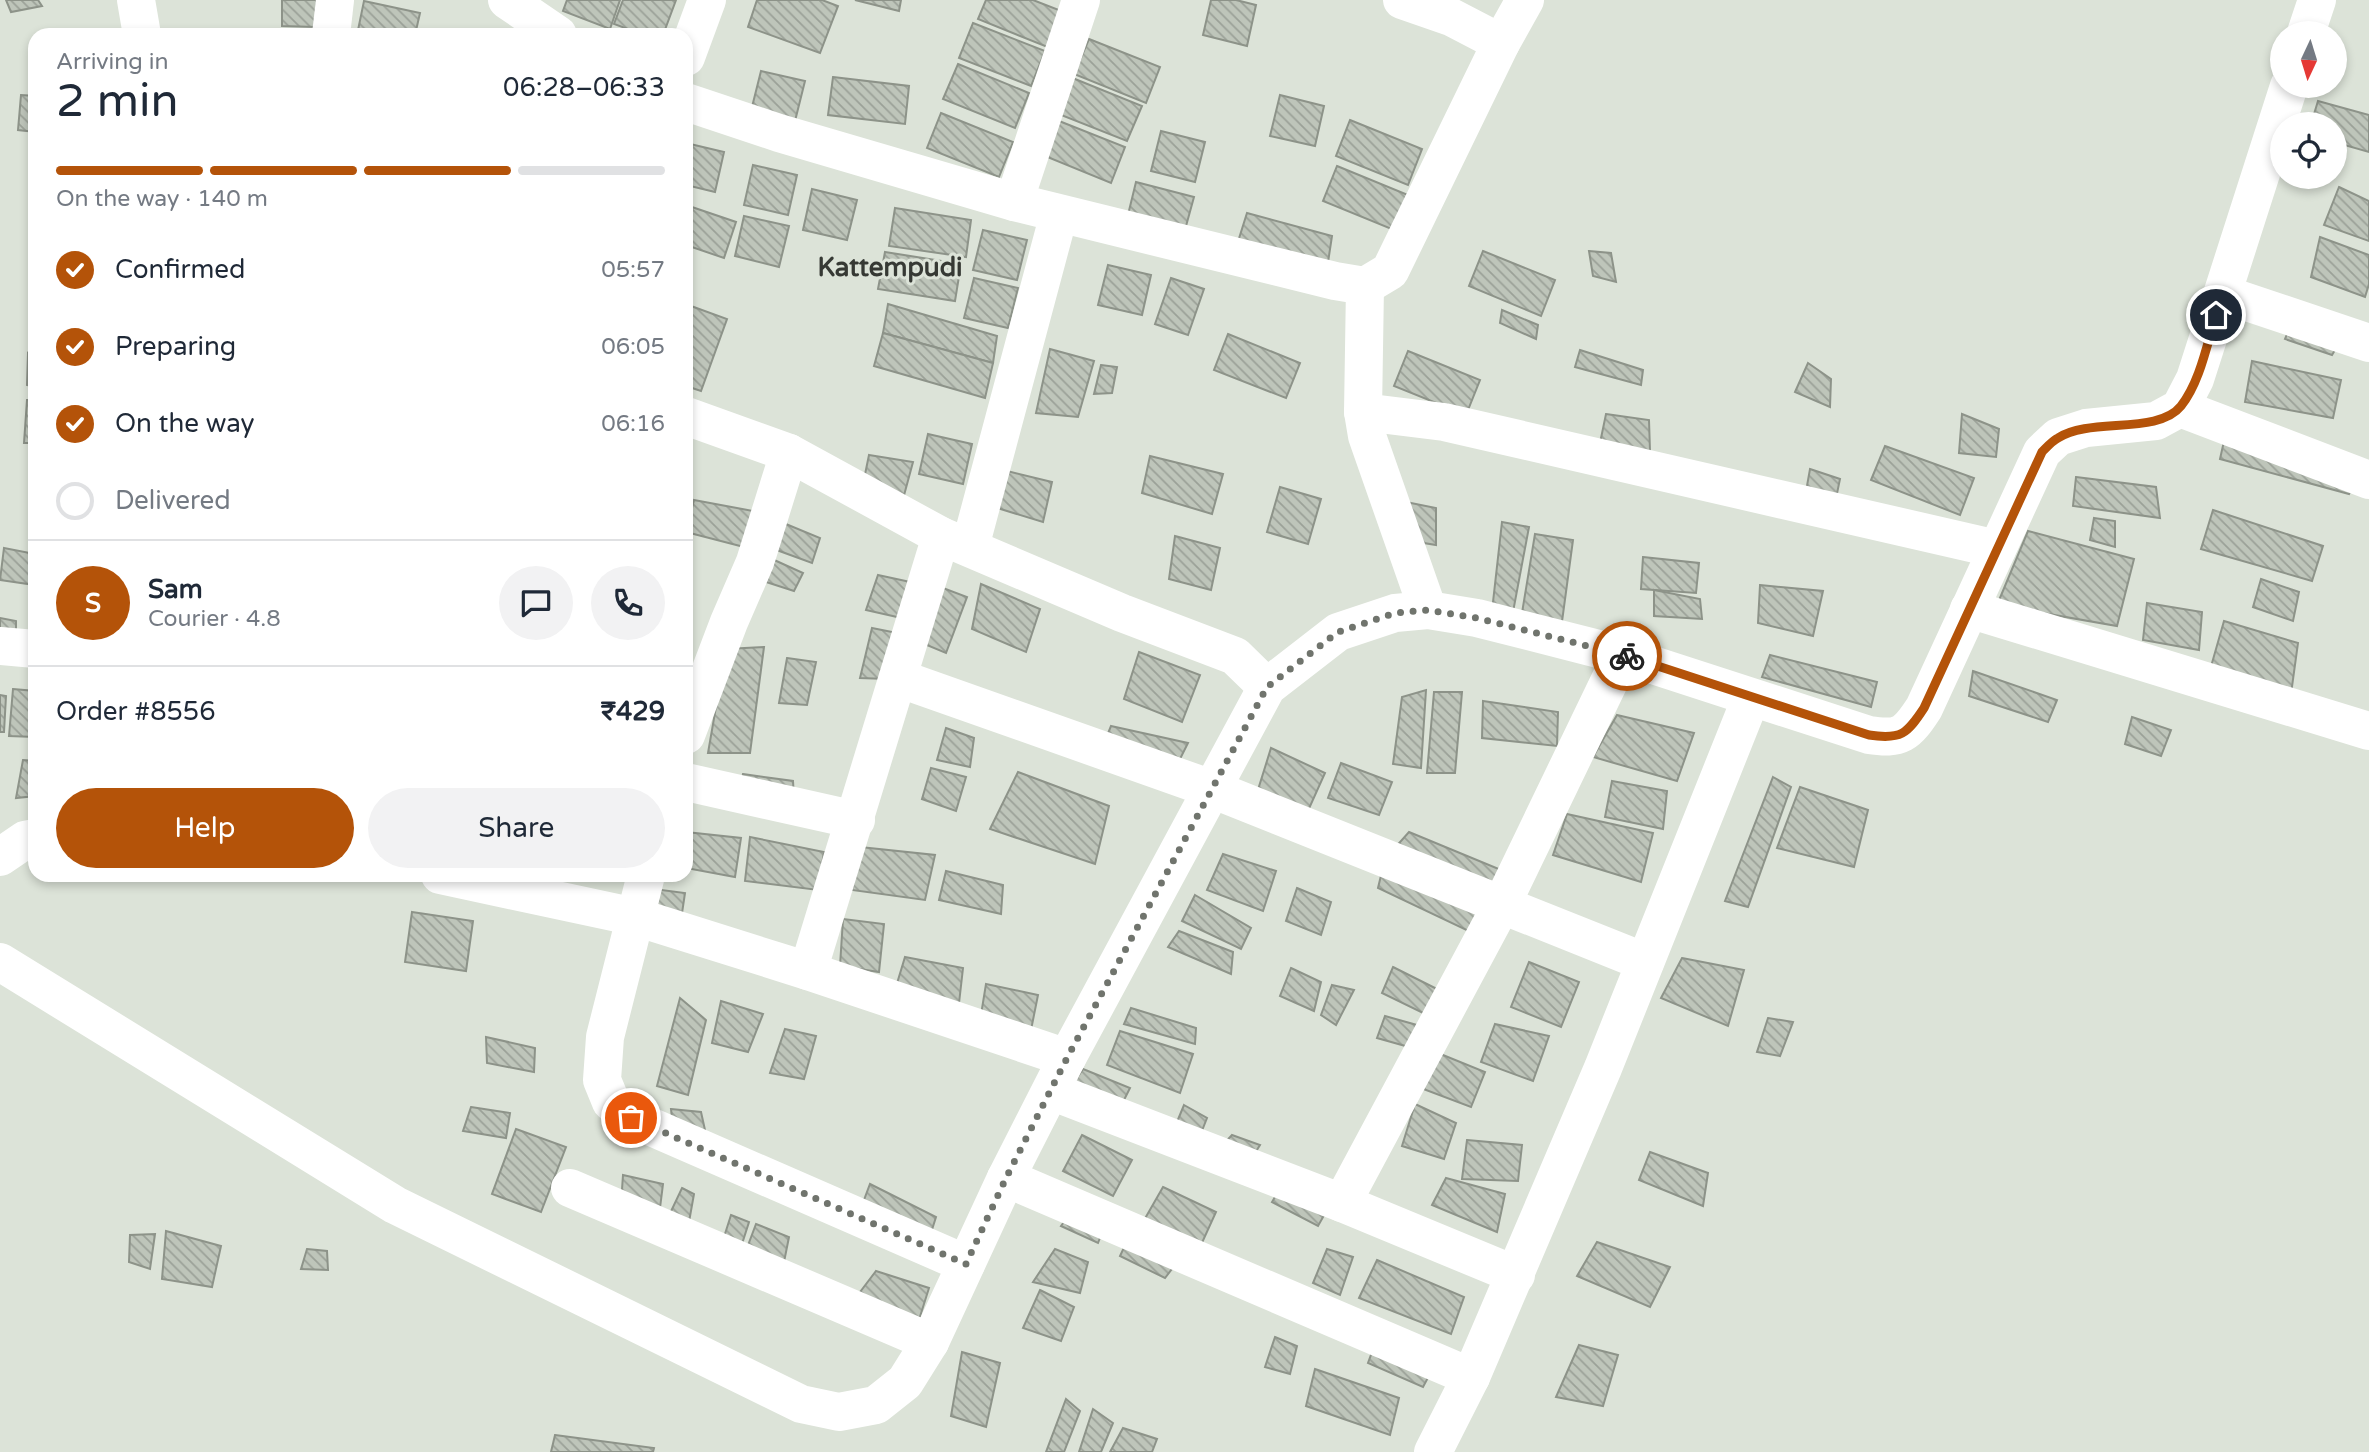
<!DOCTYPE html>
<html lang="en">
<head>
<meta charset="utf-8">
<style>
  body { margin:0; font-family:"Varela Round",sans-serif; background:#f2f2f3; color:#1f2937; height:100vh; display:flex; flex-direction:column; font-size:26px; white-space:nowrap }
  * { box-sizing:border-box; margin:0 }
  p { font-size:23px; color:#747a83 }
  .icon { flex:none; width:38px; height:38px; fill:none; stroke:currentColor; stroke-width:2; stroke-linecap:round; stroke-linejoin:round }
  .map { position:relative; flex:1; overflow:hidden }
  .sheet { position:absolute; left:28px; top:28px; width:665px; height:854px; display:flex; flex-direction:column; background:#fff; border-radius:21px; box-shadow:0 4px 10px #0003 }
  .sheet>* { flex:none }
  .needle { width:46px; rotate:184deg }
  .fabs { position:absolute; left:2270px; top:21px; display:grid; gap:14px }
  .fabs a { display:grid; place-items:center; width:77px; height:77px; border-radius:50%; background:#fff; box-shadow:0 4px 10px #0003; font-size:35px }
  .pin { position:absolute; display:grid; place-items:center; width:60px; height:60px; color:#fff; margin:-30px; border:4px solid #fff; border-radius:50%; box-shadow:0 2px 7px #0007 }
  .courier { position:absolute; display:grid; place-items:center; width:70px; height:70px; margin:-35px; border:5px solid #b45309; border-radius:50%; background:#fff; color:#222; box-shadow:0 2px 9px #0007 }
  .summary em { font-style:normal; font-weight:600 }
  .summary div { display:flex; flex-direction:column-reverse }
  .summary { display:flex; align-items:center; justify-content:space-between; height:119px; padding:0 28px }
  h1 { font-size:46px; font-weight:600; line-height:52px }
  .bar { display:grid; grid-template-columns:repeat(4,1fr); gap:10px 7px; align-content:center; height:84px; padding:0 28px }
  .bar i { height:9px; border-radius:5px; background:#e0e1e3 }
  .bar .active { background:#b45309 }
  .bar p { grid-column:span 4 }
  .line { display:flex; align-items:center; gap:18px; padding:0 28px; border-top:2px solid #e0e1e3 }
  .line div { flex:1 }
  .round { display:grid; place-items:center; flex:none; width:74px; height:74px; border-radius:37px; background:#f2f2f3 }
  ol { padding:0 28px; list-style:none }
  li { display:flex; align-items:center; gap:21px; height:77px }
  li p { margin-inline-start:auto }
  li .icon { padding:7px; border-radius:50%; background:#b45309; color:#fff; stroke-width:4 }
  li:last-child { color:#747a83 }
  li i { width:38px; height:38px; border:4px solid #e0e1e3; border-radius:50% }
  .primary-button { display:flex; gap:14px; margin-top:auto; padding:14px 28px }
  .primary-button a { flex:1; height:80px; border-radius:42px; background:#b45309; color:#fff; font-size:28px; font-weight:600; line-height:80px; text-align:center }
  .primary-button a+a { background:#f2f2f3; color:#1f2937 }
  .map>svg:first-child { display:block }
  .building { fill:url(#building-back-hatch); stroke:#8d9389; stroke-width:2 }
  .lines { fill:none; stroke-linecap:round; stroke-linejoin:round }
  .minor { stroke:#fff; stroke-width:38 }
  .tertiary { stroke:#fff; stroke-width:38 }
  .done { stroke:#70746d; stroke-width:7; stroke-dasharray:0 12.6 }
  .route { stroke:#b45309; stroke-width:9 }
  .labels { text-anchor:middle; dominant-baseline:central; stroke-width:6; stroke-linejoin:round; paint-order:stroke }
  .quarter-label { font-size:26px; font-weight:bold; fill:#363934; stroke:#dce3d8 }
</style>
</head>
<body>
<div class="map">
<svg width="2369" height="1452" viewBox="0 0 2369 1452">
  <defs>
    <pattern id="building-back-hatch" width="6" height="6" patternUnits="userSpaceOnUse" patternTransform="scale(1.75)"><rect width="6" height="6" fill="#bec5ba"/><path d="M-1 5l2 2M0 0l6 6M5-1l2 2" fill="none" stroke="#9ba198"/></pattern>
  </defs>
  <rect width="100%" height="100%" fill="#dce3d8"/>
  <g class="building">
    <path d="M6,0H38L42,6L11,12Z"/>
    <path d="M282,0H317L315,27L282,26Z"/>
    <path d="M567,0H620L610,29L563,11Z"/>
    <path d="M623,0H676L663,35H644L614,24Z"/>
    <path d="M757,0H822L838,6L820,53L748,27Z"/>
    <path d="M855,0H901L899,11Z"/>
    <path d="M986,0H1033L1064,12L1050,48L978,19Z"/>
    <path d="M1211,0H1236L1256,5L1247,46L1203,35Z"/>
    <path d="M364,1L420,13L415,35H357Z"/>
    <path d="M973,23L1045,51L1031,86L959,58Z"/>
    <path d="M1089,39L1160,67L1146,103L1074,74Z"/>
    <path d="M958,64L1029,93L1015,128L943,99Z"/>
    <path d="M761,71L805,81L795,121L751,111Z"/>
    <path d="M833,77L909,86L905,124L828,115Z"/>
    <path d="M1070,77L1142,106L1127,141L1056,113Z"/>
    <path d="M21,95L35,96V132L18,130Z"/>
    <path d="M1280,95L1324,106L1315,146L1270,136Z"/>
    <path d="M2318,101L2369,115V152L2334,142V124H2311Z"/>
    <path d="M941,113L1013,142L999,177L927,148Z"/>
    <path d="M1054,119L1125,147L1111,183L1040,154Z"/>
    <path d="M1350,120L1422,149L1408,185L1336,156Z"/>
    <path d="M1161,131L1205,142L1195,182L1151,171Z"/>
    <path d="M686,143L724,152L715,192L686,185Z"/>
    <path d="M753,165L797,175L788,215L744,205Z"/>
    <path d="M1337,166L1408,195L1394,230L1323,201Z"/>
    <path d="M1136,182L1194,197L1183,237L1126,223Z"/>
    <path d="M2339,187L2369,201V241L2324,225Z"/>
    <path d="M812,189L857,200L847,240L803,230Z"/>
    <path d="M686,205L736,222L724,258L686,245Z"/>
    <path d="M895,208L971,220L966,257L889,246Z"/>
    <path d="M1247,213L1332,236L1327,269L1236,248Z"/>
    <path d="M744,216L789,226L779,267L735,256Z"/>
    <path d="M983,230L1027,240L1017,280L973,270Z"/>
    <path d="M2320,237L2369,255V284L2365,297L2311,277Z"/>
    <path d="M1483,251L1555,280L1541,316L1469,286Z"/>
    <path d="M1589,251L1611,253L1616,282L1593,276Z"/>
    <path d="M885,252L961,264L955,301L878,289Z"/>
    <path d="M1108,265L1151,275L1142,315L1098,305Z"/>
    <path d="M974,278L1018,288L1008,328L964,318Z"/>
    <path d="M1171,278L1204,289L1188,335L1155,324Z"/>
    <path d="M888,304L997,336L993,363L883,333Z"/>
    <path d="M691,306L727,319L701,391L686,386V319Z"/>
    <path d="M1502,310L1538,325L1536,339L1500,323Z"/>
    <path d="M2291,325L2338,345L2332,355L2285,339Z"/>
    <path d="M883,333L993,363L985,398L874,366Z"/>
    <path d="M1228,334L1300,363L1286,398L1214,370Z"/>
    <path d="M1050,349L1094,361L1078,417L1036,413Z"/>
    <path d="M1580,350L1643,370L1641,385L1575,367Z"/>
    <path d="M1408,351L1480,380L1466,415L1394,386Z"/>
    <path d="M28,353L35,357V387L27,385Z"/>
    <path d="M2252,361L2341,380L2333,418L2245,402Z"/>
    <path d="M1808,363L1831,379L1830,407L1795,392Z"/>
    <path d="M1101,365L1117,367L1112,393L1094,394Z"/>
    <path d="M27,400H35V443H24Z"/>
    <path d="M1606,414L1649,420L1650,451L1600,443Z"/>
    <path d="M1962,414L1999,429L1996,457L1959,453Z"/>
    <path d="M2226,432L2355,483L2349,494L2220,459Z"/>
    <path d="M928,434L972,444L963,484L919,474Z"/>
    <path d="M1885,446L1974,478L1960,515L1871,480Z"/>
    <path d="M869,455L913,462L903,499L862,489Z"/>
    <path d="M1150,456L1223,474L1212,514L1142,493Z"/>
    <path d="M1810,469L1840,479L1835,503L1805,497Z"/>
    <path d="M1003,470L1052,482L1043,522L994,507Z"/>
    <path d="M2076,477L2156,487L2160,518L2073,506Z"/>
    <path d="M1280,487L1321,499L1308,544L1267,532Z"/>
    <path d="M694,500L753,511L744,547L686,532Z"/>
    <path d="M1406,502L1436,508V545L1418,542Z"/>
    <path d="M2213,510L2323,546L2312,581L2201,549Z"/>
    <path d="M2094,518L2115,521V547L2090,540Z"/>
    <path d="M781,522L820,538L812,563L774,549Z"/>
    <path d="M1502,522L1529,527L1513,612L1492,611Z"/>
    <path d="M2028,531L2134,559L2117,626L1997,605Z"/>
    <path d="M1535,534L1573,540L1561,629L1521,619Z"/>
    <path d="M1175,536L1220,548L1211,590L1169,579Z"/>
    <path d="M4,548L35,554V585L0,580Z"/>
    <path d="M1643,557L1699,563L1696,593L1641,589Z"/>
    <path d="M772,559L803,573L794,591L763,581Z"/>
    <path d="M878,575L915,583L906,619L866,610Z"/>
    <path d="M2261,579L2299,592L2293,621L2253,607Z"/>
    <path d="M981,584L1040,609L1026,652L972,629Z"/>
    <path d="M935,585L967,597L946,653L917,641Z"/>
    <path d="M1760,585L1823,591L1813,636L1758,623Z"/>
    <path d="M1654,590L1700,599L1702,619L1654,616Z"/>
    <path d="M2147,603L2202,612L2199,650L2143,640Z"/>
    <path d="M0,618L16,621V638L0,636Z"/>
    <path d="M2224,621L2298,643L2291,694L2210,670Z"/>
    <path d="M872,628L902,634L887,679L860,678Z"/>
    <path d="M764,647L750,753H708L726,649Z"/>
    <path d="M1139,652L1200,675L1182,722L1124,699Z"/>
    <path d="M1770,655L1877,682L1871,707L1762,677Z"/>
    <path d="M787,658L816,662L807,705L779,703Z"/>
    <path d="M1973,671L2057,700L2048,722L1969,696Z"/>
    <path d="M13,689L35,691V737L9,736Z"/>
    <path d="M1426,690L1421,768L1393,764L1402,697Z"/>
    <path d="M1434,692H1462L1455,773H1427Z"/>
    <path d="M0,695L6,696L4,732H0Z"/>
    <path d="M1483,701L1558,712L1557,746L1482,738Z"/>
    <path d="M1617,715L1694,733L1677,781L1593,757Z"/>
    <path d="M2132,717L2171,730L2161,756L2125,744Z"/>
    <path d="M1111,726L1188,743L1177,765L1104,743Z"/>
    <path d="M946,728L974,738L970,767L937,760Z"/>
    <path d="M1271,748L1325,773L1307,813L1257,793Z"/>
    <path d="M23,760L35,761V796L16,798Z"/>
    <path d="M1341,763L1392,782L1379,815L1328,798Z"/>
    <path d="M931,768L966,777L956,811L922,799Z"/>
    <path d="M1018,772L1109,806L1095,864L990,829Z"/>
    <path d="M743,774L793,781L794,798L740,788Z"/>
    <path d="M1773,777L1791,787L1748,907L1725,901Z"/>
    <path d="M1612,781L1667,791L1663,829L1605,817Z"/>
    <path d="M1800,787L1868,810L1854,867L1777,848Z"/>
    <path d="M1567,814L1653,833L1641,882L1553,855Z"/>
    <path d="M686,832L741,838L735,877L686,868Z"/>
    <path d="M1409,832L1506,872L1495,892L1392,851Z"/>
    <path d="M750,837L824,852L818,890L745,881Z"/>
    <path d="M860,847L935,855L925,900L852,890Z"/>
    <path d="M1223,854L1276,871L1263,911L1207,890Z"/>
    <path d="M1384,863L1490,909L1479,936L1378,888Z"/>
    <path d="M946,871L1003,885L1001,914L939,900Z"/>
    <path d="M646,888L685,893L681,920L642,915Z"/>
    <path d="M1297,888L1331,902L1321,935L1286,921Z"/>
    <path d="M1195,895L1251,928L1241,949L1182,921Z"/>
    <path d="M412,912L473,921L466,971L405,962Z"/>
    <path d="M843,919L884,924L879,972L840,966Z"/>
    <path d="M1179,931L1233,952L1231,974L1168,947Z"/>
    <path d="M905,957L963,968L958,1012L895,990Z"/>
    <path d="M1682,958L1744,970L1728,1026L1661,998Z"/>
    <path d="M1529,962L1579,982L1561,1027L1511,1007Z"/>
    <path d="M1393,967L1437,989L1425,1014L1382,993Z"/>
    <path d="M1291,968L1321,982L1314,1011L1280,996Z"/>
    <path d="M986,984L1038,995L1030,1035L980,1021Z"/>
    <path d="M1332,985L1354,990L1336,1025L1321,1015Z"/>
    <path d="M680,998L706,1020L688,1095L657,1086Z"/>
    <path d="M721,1001L763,1014L748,1052L712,1043Z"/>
    <path d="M1131,1008L1196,1028L1195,1044L1124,1024Z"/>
    <path d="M1385,1016L1424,1027L1416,1049L1377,1038Z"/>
    <path d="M1768,1018L1793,1022L1780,1056L1757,1052Z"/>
    <path d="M1495,1024L1549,1036L1533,1081L1481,1062Z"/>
    <path d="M785,1029L816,1036L804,1079L770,1073Z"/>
    <path d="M1120,1031L1193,1054L1180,1093L1107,1065Z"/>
    <path d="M486,1037L535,1048L534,1072L487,1063Z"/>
    <path d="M1438,1053L1485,1072L1471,1107L1418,1087Z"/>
    <path d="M1083,1069L1130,1088L1120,1108L1069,1090Z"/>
    <path d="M1415,1104L1456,1123L1444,1159L1402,1146Z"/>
    <path d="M1184,1105L1207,1118L1190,1161L1165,1151Z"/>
    <path d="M471,1107L510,1113L506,1138L463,1131Z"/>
    <path d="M671,1109L701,1112L707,1139L673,1128Z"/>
    <path d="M516,1129L566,1147L541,1212L492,1194Z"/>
    <path d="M1082,1135L1132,1160L1113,1196L1063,1171Z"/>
    <path d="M1232,1135L1260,1145L1250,1161L1220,1148Z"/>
    <path d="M1467,1140L1522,1145L1518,1181L1462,1179Z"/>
    <path d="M1650,1152L1708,1173L1703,1206L1639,1180Z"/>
    <path d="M623,1175L663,1184L659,1216L621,1204Z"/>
    <path d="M1446,1178L1505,1194L1497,1232L1432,1205Z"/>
    <path d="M870,1184L936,1217L929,1239L861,1208Z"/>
    <path d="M1163,1187L1216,1212L1201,1245L1143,1222Z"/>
    <path d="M682,1188L694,1194L687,1233L665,1224Z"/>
    <path d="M1279,1190L1327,1210L1318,1226L1272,1202Z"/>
    <path d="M731,1215L749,1222L741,1247L724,1237Z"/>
    <path d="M1069,1215L1103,1230L1098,1243L1061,1226Z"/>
    <path d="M756,1224L789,1237L783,1267L744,1256Z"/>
    <path d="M166,1231L221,1246L212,1287L162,1279Z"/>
    <path d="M155,1234L150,1269L129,1262L130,1235Z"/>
    <path d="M1127,1241L1175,1265L1165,1278L1120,1256Z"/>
    <path d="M1597,1242L1670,1267L1650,1307L1577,1276Z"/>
    <path d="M307,1249L327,1251L328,1270L301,1269Z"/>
    <path d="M1055,1249L1088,1262L1080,1293L1033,1282Z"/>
    <path d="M1327,1249L1353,1257L1340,1295L1313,1283Z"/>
    <path d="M1377,1260L1464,1297L1451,1334L1359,1298Z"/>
    <path d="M876,1271L929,1288L918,1323L854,1300Z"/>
    <path d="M1040,1290L1074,1307L1061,1341L1023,1328Z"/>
    <path d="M1275,1337L1297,1346L1290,1374L1265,1367Z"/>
    <path d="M1375,1344L1431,1372L1423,1387L1368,1363Z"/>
    <path d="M1579,1345L1618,1355L1603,1406L1556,1397Z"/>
    <path d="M962,1352L1000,1363L986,1427L951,1416Z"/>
    <path d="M1315,1369L1399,1398L1390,1435L1306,1406Z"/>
    <path d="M1066,1399L1080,1411L1064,1452H1046Z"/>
    <path d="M1093,1409L1113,1423L1101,1452H1079Z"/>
    <path d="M1123,1428L1157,1439L1152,1452H1110Z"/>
    <path d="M555,1435L654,1448L653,1452H551Z"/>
  </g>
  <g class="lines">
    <g class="minor">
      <path d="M136,0L142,35"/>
      <path d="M507,0L558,35"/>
      <path d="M1402,0L1451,17L1501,43"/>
      <path d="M331,35L335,0"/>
      <path d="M686,57L707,0"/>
      <path d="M686,102L779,133L1014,202L1335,281L1365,286L1390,271L1501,43L1525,0"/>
      <path d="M1014,202L1081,0"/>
      <path d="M1365,286L1363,412L1367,436L1428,610"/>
      <path d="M2223,294L2369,343"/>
      <path d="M2180,408L2369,480"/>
      <path d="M1363,412L1444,422L1997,549"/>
      <path d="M686,416L789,453L941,536L1122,613L1235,656L1267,687"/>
      <path d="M970,547L1059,214"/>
      <path d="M1969,609L2369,731"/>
      <path d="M0,646L35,649"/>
      <path d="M898,678L1212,789L1645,962"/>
      <path d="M686,735L729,622L755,562L789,453"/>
      <path d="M686,782L856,820"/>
      <path d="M0,857L25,840L35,838"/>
      <path d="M440,875L636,917L808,971L1067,1058"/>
      <path d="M646,875L605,1037L602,1080L611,1102L631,1118L966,1264"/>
      <path d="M808,971L941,536"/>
      <path d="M1051,1091L1342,1203L1516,1275"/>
      <path d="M1006,1178L1471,1377"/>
      <path d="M570,1188L930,1342"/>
      <path d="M1342,1203L1502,904L1622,655"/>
      <path d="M1433,1452L1471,1377L1603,1068L1751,698"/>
    </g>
    <g class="tertiary">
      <path d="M2306,33L2317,0"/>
      <path d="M0,962L395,1205L801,1404L839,1412L876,1405L905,1382L930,1342L1006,1178L1067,1058L1267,687L1338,632L1395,613L1428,610L1477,618L1622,655L1869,735C1901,740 1907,734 1924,708L2042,452L2058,437L2086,428L2156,421L2180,408L2195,379L2289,86"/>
    </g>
  </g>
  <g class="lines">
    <path class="done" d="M631,1118L966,1264L1006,1178L1067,1058L1267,687L1338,632L1395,613L1428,610L1477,618L1627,656"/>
    <path class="route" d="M1627,656L1869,735C1901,740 1907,734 1924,708L2042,452C2047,447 2052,441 2058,438C2090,417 2158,435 2181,406C2200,382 2207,344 2216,315"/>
  </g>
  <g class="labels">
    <g class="quarter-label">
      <text x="890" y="267">Kattempudi</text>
    </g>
  </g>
</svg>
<div class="fabs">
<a><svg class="needle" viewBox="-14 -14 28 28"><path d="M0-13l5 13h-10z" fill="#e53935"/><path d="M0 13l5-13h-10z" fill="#747a83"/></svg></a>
<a><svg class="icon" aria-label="locate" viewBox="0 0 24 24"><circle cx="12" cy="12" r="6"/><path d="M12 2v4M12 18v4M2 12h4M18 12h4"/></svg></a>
</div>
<div class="pin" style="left:631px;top:1118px;background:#ea580c"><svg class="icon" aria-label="bag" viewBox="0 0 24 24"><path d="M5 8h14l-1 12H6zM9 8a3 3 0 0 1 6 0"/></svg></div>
<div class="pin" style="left:2216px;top:315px;background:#1f2937"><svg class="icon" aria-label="home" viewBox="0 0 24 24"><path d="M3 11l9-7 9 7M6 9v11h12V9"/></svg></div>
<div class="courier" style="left:1627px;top:656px"><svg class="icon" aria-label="bike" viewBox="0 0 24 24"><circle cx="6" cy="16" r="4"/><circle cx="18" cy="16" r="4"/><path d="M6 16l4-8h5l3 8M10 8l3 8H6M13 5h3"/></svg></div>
<section class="sheet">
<div class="summary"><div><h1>2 min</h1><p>Arriving in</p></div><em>06:28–06:33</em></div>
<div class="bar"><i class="active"></i><i class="active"></i><i class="active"></i><i></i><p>On the way · 140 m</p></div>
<ol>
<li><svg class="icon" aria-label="check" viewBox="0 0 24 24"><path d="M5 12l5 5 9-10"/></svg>Confirmed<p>05:57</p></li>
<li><svg class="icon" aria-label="check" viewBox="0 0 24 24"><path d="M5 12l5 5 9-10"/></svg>Preparing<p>06:05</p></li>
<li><svg class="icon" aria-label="check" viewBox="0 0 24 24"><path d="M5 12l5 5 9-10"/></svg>On the way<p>06:16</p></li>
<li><i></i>Delivered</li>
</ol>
<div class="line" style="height:126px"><b class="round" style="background:#b45309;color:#fff">S</b><div><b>Sam</b><p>Courier · 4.8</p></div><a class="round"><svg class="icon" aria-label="chat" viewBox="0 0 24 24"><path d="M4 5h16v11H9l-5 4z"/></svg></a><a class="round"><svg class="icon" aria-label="phone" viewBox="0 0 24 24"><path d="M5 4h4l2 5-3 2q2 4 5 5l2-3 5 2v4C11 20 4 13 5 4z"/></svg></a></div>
<div class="line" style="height:91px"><div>Order #8556</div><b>₹429</b></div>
<div class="primary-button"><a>Help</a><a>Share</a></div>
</section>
</div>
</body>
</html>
